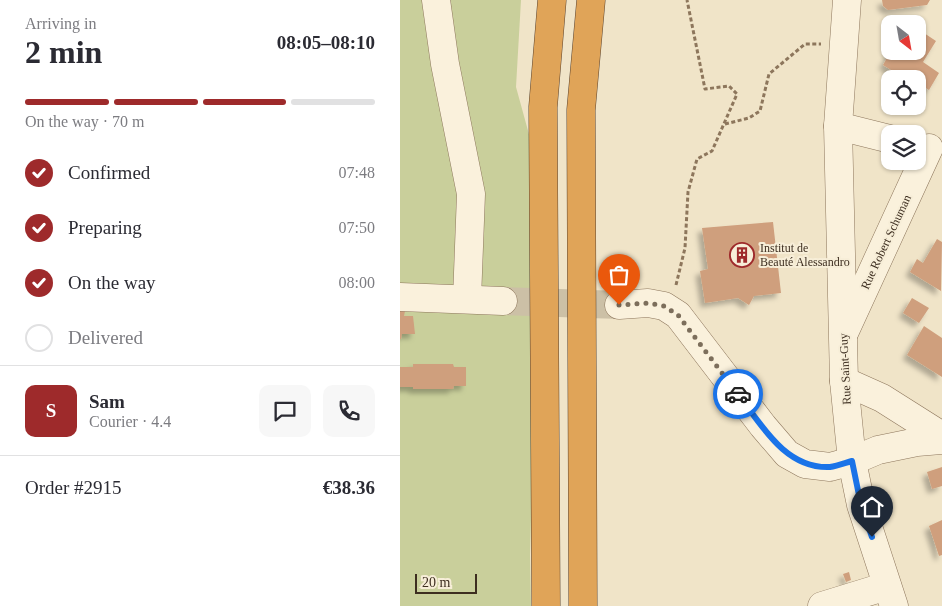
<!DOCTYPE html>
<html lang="en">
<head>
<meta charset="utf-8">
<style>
  body { margin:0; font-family:Georgia,serif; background:#f7f7f7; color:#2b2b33; height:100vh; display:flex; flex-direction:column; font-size:19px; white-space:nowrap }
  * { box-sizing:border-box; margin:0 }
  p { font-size:16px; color:#7c7c81 }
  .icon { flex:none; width:28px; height:28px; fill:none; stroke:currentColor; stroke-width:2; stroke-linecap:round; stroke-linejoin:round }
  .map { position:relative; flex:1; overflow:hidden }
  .drawer { display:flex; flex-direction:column; background:#fff; width:400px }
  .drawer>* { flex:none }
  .needle { width:32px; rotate:149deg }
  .controls { position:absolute; left:481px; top:15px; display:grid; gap:10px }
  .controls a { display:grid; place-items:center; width:45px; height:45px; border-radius:10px; background:#fff; box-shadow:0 1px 4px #0004; font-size:25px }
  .scale { position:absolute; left:15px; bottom:12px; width:62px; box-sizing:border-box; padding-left:5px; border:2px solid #3d2e20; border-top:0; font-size:14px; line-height:18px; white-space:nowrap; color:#3d2e20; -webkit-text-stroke:4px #f7eed8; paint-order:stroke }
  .pin { position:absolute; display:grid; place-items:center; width:42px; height:42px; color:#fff; margin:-51px -21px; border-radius:50% 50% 50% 0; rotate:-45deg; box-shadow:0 0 5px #0007 }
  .pin .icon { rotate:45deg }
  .courier { position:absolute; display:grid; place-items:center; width:50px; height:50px; margin:-25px; border:4px solid #1a73e8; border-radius:50%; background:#fff; color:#222; box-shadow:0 1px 6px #0007 }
  .head em { font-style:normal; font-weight:700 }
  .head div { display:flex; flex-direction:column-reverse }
  .head { display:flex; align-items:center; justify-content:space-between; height:85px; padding:0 25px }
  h1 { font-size:32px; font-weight:700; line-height:38px }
  .bar { display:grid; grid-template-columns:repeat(4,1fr); gap:8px 5px; align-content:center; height:60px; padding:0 25px }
  .bar i { height:6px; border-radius:4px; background:#e1e1e2 }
  .bar .selected { background:#9e2a2b }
  .bar p { grid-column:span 4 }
  .line { display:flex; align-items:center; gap:12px; padding:0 25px; border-top:1px solid #e1e1e2 }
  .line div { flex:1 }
  .round { display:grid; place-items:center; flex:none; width:52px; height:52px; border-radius:10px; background:#f7f7f7 }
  ol { padding:0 25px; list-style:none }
  li { display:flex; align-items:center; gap:15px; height:55px }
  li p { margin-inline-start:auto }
  li .icon { padding:5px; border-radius:50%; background:#9e2a2b; color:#fff; stroke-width:4 }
  li:last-child { color:#7c7c81 }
  li i { width:28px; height:28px; border:2px solid #e1e1e2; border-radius:50% }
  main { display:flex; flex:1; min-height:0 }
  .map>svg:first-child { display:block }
  .green { fill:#c9cf9b }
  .building { fill:#cf9f7d; filter:url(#shadow) }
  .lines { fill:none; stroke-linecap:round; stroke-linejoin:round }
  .minor-tunnel { stroke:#ccc0a6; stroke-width:28; stroke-dasharray:28 14; stroke-linecap:butt }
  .minor-casing { stroke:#8d765c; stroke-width:29 }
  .highway-casing { stroke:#5b4430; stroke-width:29 }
  .path { stroke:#8d765c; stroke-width:3; stroke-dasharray:4 2.5; stroke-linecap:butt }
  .minor { stroke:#faf1dc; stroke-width:28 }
  .highway { stroke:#e0a458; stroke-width:28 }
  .done { stroke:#7c6e5b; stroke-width:5; stroke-dasharray:0 9 }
  .route { stroke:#1a73e8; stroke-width:6 }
  .labels { text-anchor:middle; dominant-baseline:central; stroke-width:4; stroke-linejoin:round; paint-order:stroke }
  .street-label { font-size:12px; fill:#3d2e20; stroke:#f7eed8 }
  .poi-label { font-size:12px; fill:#3d2e20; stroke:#f7eed8; text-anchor:start }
</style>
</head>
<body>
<main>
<section class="drawer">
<div class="head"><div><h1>2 min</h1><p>Arriving in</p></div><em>08:05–08:10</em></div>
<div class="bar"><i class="selected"></i><i class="selected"></i><i class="selected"></i><i></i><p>On the way · 70 m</p></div>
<ol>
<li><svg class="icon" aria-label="check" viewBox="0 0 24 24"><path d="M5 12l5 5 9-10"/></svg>Confirmed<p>07:48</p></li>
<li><svg class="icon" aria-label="check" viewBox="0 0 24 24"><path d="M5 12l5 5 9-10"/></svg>Preparing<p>07:50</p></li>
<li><svg class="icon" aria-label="check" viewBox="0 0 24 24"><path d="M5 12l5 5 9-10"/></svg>On the way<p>08:00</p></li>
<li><i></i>Delivered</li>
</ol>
<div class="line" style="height:90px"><b class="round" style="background:#9e2a2b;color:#fff">S</b><div><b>Sam</b><p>Courier · 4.4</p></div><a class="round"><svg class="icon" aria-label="chat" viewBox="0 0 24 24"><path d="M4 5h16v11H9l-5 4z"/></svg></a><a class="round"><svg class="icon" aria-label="phone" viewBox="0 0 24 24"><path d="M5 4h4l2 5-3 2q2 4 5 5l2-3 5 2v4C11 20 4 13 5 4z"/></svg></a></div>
<div class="line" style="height:65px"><div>Order #2915</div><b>€38.36</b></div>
</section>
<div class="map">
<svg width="542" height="606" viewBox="0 0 542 606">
  <defs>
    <filter id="shadow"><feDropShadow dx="-4.5" dy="4.5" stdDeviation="2.5" flood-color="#0004"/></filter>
  </defs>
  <rect width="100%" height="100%" fill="#f0e4c8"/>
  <path class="green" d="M0,0H121L116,87L141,178L130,555L131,606H0Z"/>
  <g class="building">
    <path d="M482,0H530L527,5L488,10L483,6Z"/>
    <path d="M518,29L536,41L523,62L539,73L529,90L518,83V79H506L483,65L491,51H518Z"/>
    <path d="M373,222L381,293L354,296L349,305L338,298L305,303L300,271L308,269L302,228Z"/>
    <path d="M537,239L542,242L541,291L510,272L517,259L523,263Z"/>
    <path d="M512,298L529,308L519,323L503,313Z"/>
    <path d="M0,311H5L4,316H13L15,334H2L1,339H0Z"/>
    <path d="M524,326L542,338V377L507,355Z"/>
    <path d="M13,364H53L54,367H66V386H54L53,389H13V387H0V367H13Z"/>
    <path d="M542,467V486L532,489L527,472Z"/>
    <path d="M542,520V555L539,556L529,526Z"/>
    <path d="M449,572L451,580L446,582L443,574Z"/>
  </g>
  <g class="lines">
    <path class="minor-tunnel" d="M103,301L219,305"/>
    <defs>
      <g id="minor">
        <path d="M36,0L45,64L71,194L67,299"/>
        <path d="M447,0L438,126L444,381L452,461L461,505L494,606"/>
        <path d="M438,126L490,139"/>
        <path d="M0,297L103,301"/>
        <path d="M219,305L248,303L264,306L278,315L363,426L387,454L405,464L430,467L452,461L478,450L517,442L542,440"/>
        <path d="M445,331L529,148"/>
        <path d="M444,381L482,398L542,436"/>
        <path d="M422,606L487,586"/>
      </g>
      <g id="highway">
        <path d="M146,606L143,107L152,0"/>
        <path d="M183,606L181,110L191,0"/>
      </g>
    </defs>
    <use href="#minor" class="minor-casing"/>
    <use href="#highway" class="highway-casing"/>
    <g class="path">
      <path d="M325,124L349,118L360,111L369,74L405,44H421"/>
      <path d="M276,285L285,248L288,192L297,159L312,151L337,94L329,86L305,89L287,0"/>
    </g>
    <use href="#minor" class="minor"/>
    <use href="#highway" class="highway"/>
  </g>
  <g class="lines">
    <path class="done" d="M219,305L248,303L264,306L278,315L338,394"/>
    <path class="route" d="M338,394C361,424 385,469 430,467C437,466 445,463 452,461L461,505L472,537"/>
  </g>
  <defs>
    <symbol id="building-ring" viewBox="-11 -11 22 22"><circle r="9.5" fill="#f7eed8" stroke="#9e2a2b" stroke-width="1.5"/><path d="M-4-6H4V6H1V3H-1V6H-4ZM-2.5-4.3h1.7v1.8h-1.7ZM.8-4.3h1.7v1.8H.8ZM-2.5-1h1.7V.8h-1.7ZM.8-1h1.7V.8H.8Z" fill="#9e2a2b"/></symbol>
  </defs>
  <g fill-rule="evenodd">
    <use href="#building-ring" x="328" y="241" width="28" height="28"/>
  </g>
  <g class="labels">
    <g class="street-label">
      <text transform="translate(486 242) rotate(-65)">Rue Robert Schuman</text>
      <text transform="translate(445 369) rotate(-93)">Rue Saint-Guy</text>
    </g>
    <g class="poi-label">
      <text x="360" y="248">Institut de<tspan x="360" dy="14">Beauté Alessandro</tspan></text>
    </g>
  </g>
</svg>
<div class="controls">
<a><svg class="needle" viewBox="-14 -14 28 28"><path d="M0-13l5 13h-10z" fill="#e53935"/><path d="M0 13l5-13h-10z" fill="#7c7c81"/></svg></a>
<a><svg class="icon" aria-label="locate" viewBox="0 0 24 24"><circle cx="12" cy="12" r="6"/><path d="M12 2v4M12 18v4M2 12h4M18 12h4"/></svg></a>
<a><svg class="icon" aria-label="layers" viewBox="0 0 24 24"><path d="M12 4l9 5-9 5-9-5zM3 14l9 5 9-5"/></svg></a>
</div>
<div class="scale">20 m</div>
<div class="pin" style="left:219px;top:305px;background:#ea580c"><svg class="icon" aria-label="bag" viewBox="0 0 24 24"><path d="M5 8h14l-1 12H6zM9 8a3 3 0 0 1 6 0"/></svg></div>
<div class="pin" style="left:472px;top:537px;background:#1f2937"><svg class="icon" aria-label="home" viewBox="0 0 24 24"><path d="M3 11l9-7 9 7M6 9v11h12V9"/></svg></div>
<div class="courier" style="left:338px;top:394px"><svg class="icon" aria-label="car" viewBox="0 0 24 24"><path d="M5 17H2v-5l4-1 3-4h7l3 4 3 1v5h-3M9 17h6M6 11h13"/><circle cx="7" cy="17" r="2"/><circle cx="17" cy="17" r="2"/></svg></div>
</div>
</main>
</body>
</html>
